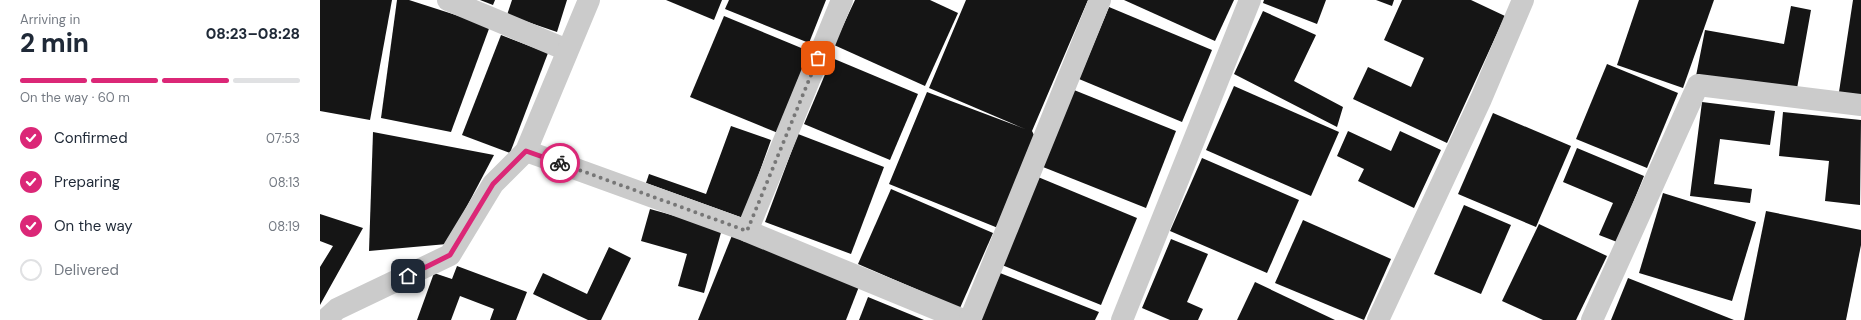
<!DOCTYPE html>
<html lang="en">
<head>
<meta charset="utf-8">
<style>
  body { margin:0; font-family:"DM Sans",sans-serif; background:#f2f2f3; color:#1f2937; height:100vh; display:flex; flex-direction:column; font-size:15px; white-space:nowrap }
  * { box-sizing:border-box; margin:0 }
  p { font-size:13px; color:#747a83 }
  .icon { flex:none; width:22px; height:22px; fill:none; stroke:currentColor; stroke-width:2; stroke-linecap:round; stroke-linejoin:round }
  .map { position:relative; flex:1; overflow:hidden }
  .details { display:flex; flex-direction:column; background:#fff; width:320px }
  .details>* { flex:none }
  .pin { position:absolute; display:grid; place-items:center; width:34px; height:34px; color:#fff; margin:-17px; border-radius:8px; box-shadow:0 2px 6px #0006 }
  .courier { position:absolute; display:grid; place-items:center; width:40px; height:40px; margin:-20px; border:3px solid #db2777; border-radius:50%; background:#fff; color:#222; box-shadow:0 1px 5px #0007 }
  .headline em { font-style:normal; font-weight:800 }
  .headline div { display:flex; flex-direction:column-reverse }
  .headline { display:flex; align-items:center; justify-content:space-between; height:68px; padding:0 20px }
  h1 { font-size:26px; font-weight:800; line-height:30px }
  .bar { display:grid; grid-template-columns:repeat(4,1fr); gap:6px 4px; align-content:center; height:48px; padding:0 20px }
  .bar i { height:5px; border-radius:3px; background:#e0e1e3 }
  .bar .selected { background:#db2777 }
  .bar p { grid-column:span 4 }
  ol { padding:0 20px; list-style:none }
  li { display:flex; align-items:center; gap:12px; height:44px }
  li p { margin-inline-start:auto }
  li .icon { padding:4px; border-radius:50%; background:#db2777; color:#fff; stroke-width:4 }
  li:last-child { color:#747a83 }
  li i { width:22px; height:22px; border:2px solid #e0e1e3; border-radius:50% }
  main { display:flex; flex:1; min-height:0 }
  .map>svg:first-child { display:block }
  .building { fill:#151515 }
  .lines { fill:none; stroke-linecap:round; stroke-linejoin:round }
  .street { stroke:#cbcbcb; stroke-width:22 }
  .done { stroke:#777; stroke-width:4; stroke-dasharray:0 7.2 }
  .route { stroke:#db2777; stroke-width:5 }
</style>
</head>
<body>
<main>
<section class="details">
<div class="headline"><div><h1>2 min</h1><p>Arriving in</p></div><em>08:23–08:28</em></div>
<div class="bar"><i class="selected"></i><i class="selected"></i><i class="selected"></i><i></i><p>On the way · 60 m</p></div>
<ol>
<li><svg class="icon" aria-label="check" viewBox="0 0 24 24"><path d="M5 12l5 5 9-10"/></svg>Confirmed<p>07:53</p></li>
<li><svg class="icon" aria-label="check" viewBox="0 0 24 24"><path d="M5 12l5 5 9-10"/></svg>Preparing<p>08:13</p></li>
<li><svg class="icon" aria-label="check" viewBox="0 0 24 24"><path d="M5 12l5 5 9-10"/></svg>On the way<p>08:19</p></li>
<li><i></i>Delivered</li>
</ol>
</section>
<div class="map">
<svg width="1541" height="320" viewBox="0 0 1541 320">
  <rect width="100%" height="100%" fill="#fff"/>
  <g class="building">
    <path d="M0,0H72L50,120L0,111Z"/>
    <path d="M77,0H89L170,26L131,132L61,118Z"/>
    <path d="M160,0H175L173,5Z"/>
    <path d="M192,0H247L237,32L187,15Z"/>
    <path d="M346,0H402L394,20Z"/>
    <path d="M409,0H506L489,43L405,9Z"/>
    <path d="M535,0H610L638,13L605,86L514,45Z"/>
    <path d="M646,0H768L712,131L715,137L678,228L569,184L607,92L705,129L609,88Z"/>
    <path d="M804,0H914L895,41Z"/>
    <path d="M944,0H1006L997,24L943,3Z"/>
    <path d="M1056,0H1074L1072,6Z"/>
    <path d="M1082,0H1151L1185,16L1127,143L1033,99L1048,67L1091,87L1104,58L1064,40Z"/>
    <path d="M1319,0H1394L1363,88L1297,65Z"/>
    <path d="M1533,0H1541V95L1519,92Z"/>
    <path d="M1471,6L1491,10L1476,94L1376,76L1385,30L1464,44Z"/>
    <path d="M789,7L892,50L862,122L759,79Z"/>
    <path d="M943,11L996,35L974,81L1023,107L1017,127L914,74Z"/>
    <path d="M404,16L491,52L458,133L370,97Z"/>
    <path d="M181,35L228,53L190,153L142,135Z"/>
    <path d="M512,58L598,94L570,160L484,124Z"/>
    <path d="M1287,64L1358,93L1327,168L1256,139Z"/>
    <path d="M914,86L1019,132L991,196L886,150Z"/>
    <path d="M754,90L856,131L826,208L723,167Z"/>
    <path d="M1382,102L1455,111L1450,145L1400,139L1394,184L1432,189L1430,203L1370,196Z"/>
    <path d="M1463,112L1541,120L1540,205L1505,201L1509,161L1459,156Z"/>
    <path d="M1173,113L1251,146L1216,227L1138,194Z"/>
    <path d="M411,126L451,140L423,218L326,183L329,174L386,194Z"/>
    <path d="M1028,131L1071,151L1080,131L1121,150L1094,208L1038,181L1044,169L1017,156Z"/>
    <path d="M53,132L174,155L127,244L49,251Z"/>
    <path d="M478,134L564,167L531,254L445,222Z"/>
    <path d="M1257,148L1324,176L1297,242L1279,235L1293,203L1243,182Z"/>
    <path d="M882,158L979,200L947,273L850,231Z"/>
    <path d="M718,177L817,218L781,305L682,265Z"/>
    <path d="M571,189L673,233L640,308L538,264Z"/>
    <path d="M1343,193L1436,222L1412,301L1319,273Z"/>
    <path d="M1144,205L1191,225L1161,294L1114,274Z"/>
    <path d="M330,209L402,229L384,293L358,286L367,254L321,241Z"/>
    <path d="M1446,211L1541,230V245L1526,320H1424Z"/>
    <path d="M0,214L43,228L0,305V267L13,246L0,241Z"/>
    <path d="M983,220L1071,259L1044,320L955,283Z"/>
    <path d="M1219,224L1287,256L1256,320H1223L1182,301Z"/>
    <path d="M413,233L540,284L526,320H378Z"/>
    <path d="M851,239L888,254L867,302L883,309L878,320H850L822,308Z"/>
    <path d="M289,247L311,258L281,320H268L213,294L223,273L267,294Z"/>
    <path d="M137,266L207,292L196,320H170L174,309L140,296L131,320H97L114,273L132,279Z"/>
    <path d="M680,273L779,312L775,320H661Z"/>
    <path d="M1308,278L1414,320H1291Z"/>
    <path d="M935,282L1015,320H917Z"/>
    <path d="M548,297L604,320H539Z"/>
  </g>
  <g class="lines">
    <g class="street">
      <path d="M128,0L247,50"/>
      <path d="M206,151L427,231L522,0"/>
      <path d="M427,231L643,320"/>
      <path d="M5,320L17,309L130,255L173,184L206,151L269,0"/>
      <path d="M650,320L780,0"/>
      <path d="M802,320L930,0"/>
      <path d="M1058,320L1161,99L1203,0"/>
      <path d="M1272,320L1378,85L1541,105"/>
    </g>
  </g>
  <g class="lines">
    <path class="done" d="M240,163L427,231L498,58"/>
    <path class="route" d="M88,276L130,255L173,184L206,151L240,163"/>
  </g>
</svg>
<div class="pin" style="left:498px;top:58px;background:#ea580c"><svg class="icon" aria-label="bag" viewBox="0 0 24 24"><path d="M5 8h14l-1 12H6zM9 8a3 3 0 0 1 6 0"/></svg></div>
<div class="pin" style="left:88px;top:276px;background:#1f2937"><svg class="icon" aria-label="home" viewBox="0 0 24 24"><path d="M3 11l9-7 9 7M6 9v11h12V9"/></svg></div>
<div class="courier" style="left:240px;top:163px"><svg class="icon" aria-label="bike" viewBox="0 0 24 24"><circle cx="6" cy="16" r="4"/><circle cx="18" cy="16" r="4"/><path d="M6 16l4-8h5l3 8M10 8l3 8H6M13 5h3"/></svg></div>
</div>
</main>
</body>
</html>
